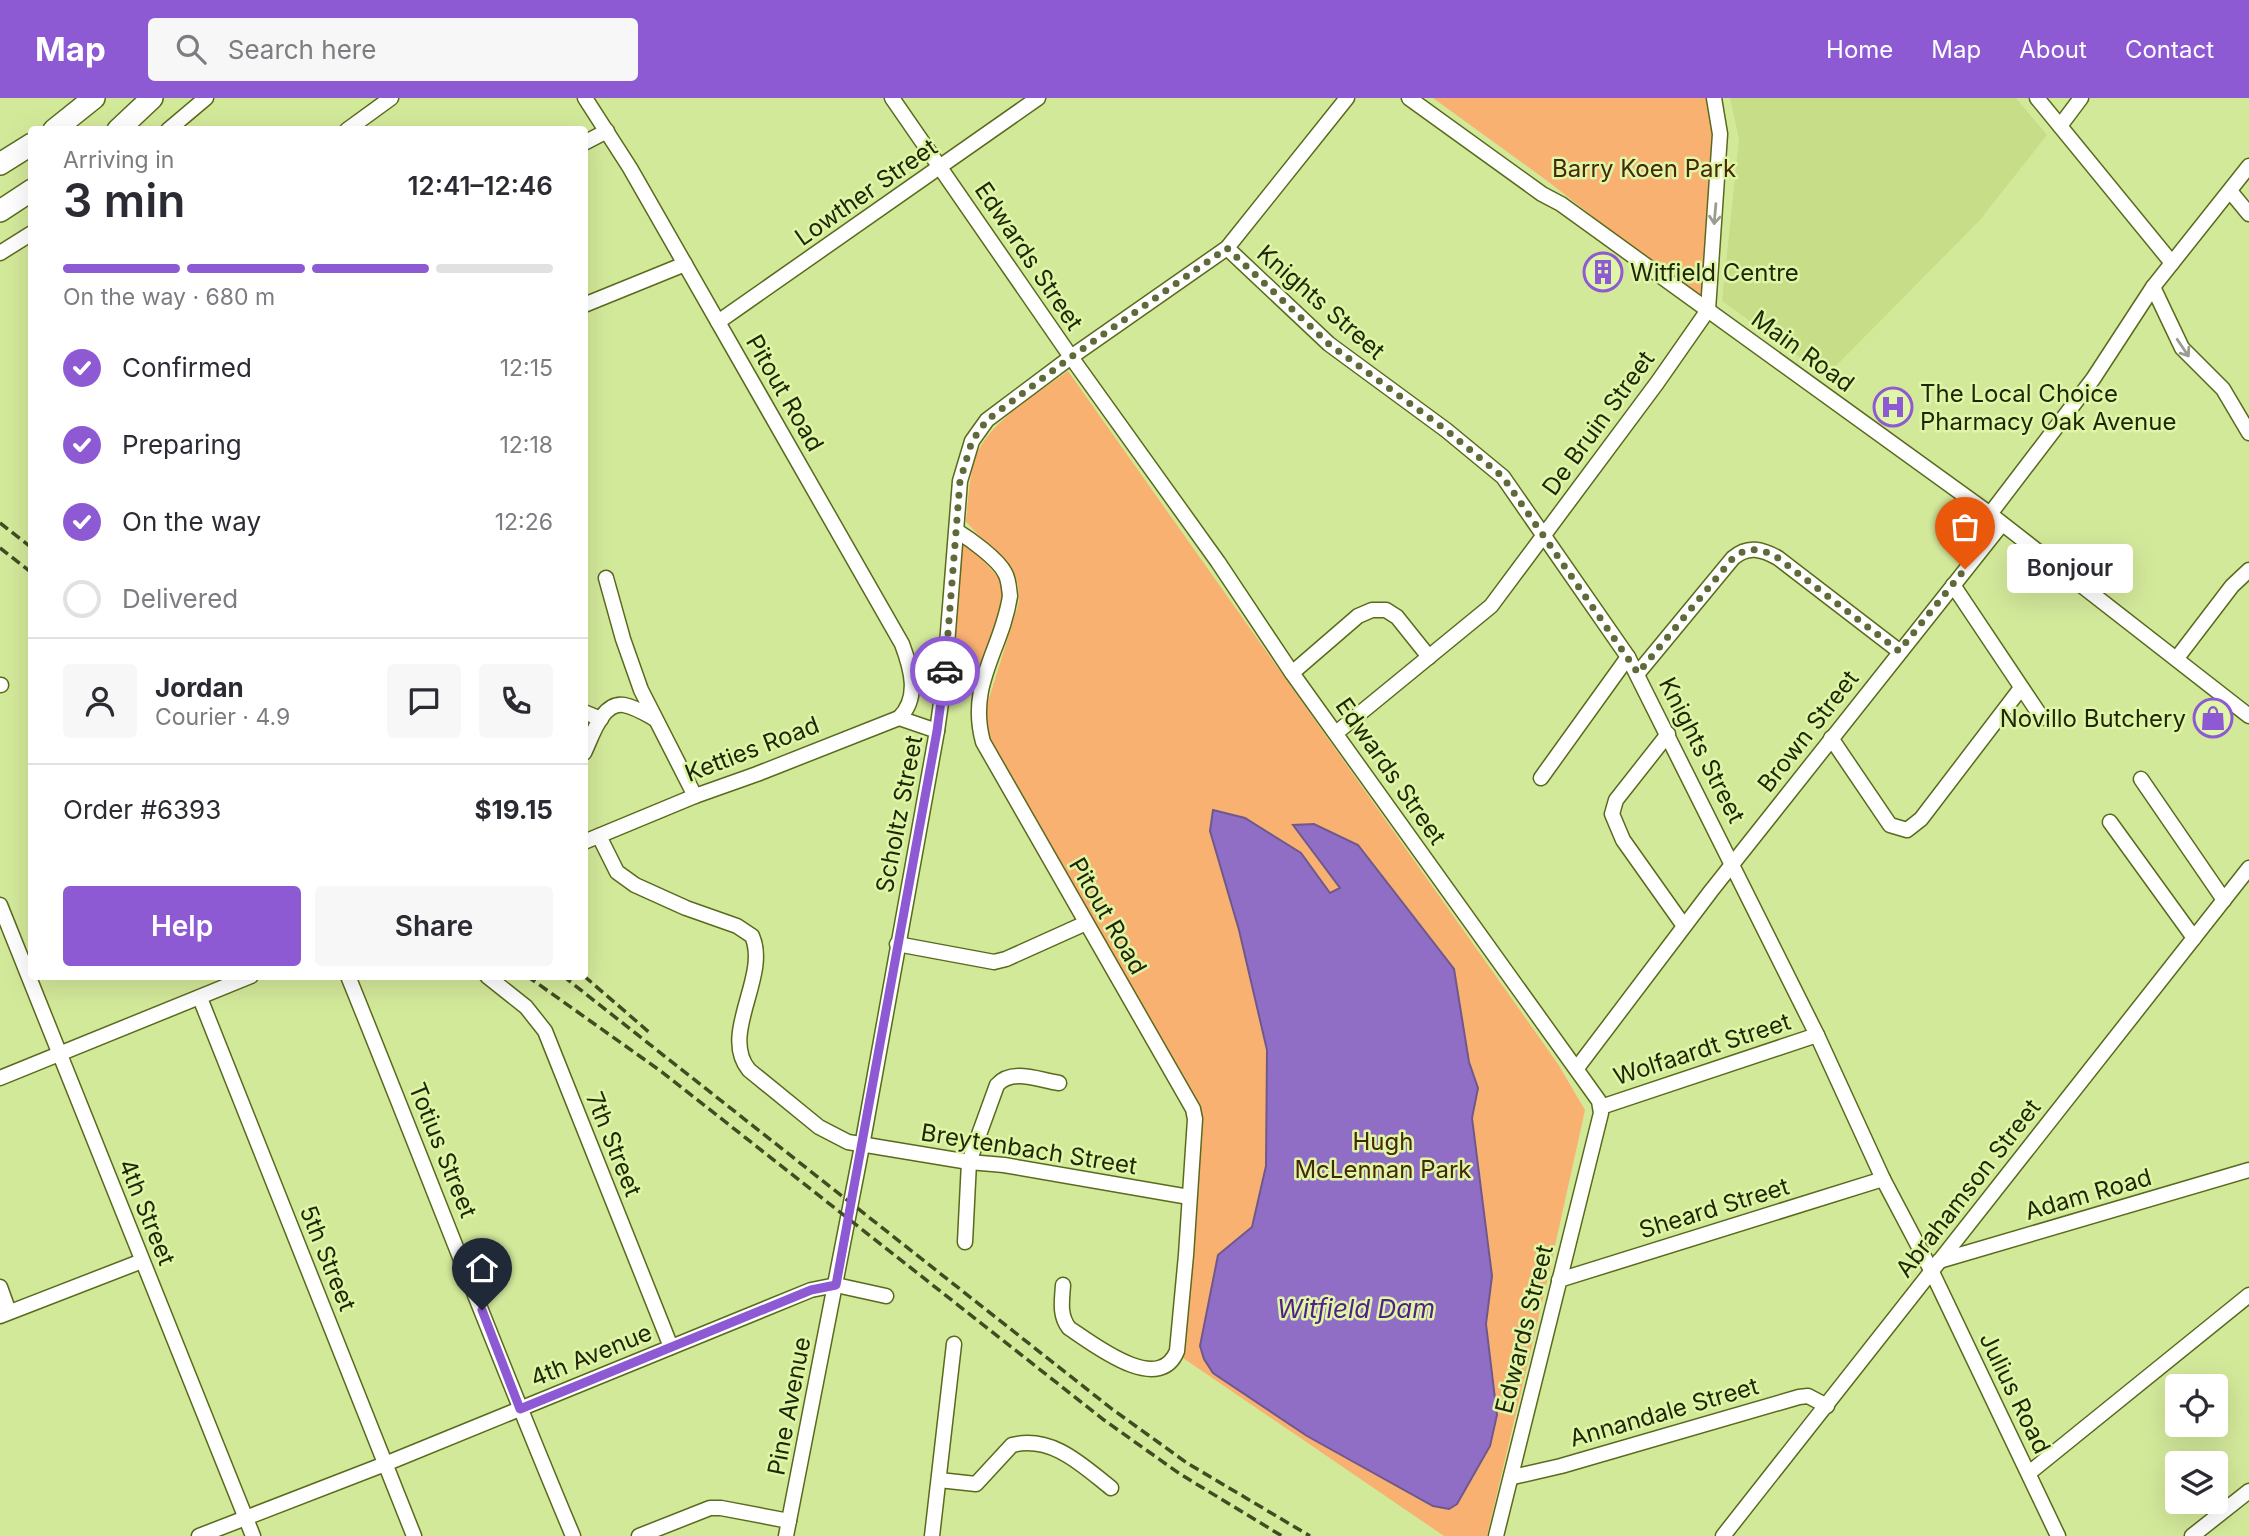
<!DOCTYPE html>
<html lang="en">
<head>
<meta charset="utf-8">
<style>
  body { margin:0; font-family:Inter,sans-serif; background:#f7f7f7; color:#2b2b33; height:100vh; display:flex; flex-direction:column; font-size:26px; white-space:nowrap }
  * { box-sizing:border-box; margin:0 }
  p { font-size:23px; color:#7c7c81 }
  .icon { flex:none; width:38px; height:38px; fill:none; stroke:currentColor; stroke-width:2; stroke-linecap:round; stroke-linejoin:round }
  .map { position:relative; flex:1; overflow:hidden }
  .sheet { position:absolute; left:28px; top:28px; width:560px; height:854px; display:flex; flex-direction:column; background:#fff; border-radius:7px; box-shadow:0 7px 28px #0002 }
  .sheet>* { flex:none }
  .tools { position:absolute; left:2165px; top:1276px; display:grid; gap:14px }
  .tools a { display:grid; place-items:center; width:63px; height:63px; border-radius:7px; background:#fff; box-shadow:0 7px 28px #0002; font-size:35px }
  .pin { position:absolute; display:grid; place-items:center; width:60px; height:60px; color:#fff; margin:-72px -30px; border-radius:50% 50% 50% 0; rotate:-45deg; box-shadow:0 0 7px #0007 }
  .pin .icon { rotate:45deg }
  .courier { position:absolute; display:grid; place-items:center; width:70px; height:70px; margin:-35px; border:5px solid #8e5ad3; border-radius:50%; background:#fff; color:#222; box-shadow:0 2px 9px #0007 }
  .bubble { position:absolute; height:49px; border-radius:7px; background:#fff; box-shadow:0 7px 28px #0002; font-size:23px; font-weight:600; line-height:49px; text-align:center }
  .summary em { font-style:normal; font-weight:600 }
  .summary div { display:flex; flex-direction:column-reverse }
  .summary { display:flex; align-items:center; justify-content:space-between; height:119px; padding:0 35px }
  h1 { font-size:46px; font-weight:600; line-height:52px }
  .bar { display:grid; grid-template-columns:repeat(4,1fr); gap:10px 7px; align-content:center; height:84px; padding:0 35px }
  .bar i { height:9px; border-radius:5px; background:#e1e1e2 }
  .bar .active { background:#8e5ad3 }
  .bar p { grid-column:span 4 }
  .line { display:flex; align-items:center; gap:18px; padding:0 35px; border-top:2px solid #e1e1e2 }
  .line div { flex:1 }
  .round { display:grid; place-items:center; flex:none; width:74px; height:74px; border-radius:7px; background:#f7f7f7 }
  ol { padding:0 35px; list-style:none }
  li { display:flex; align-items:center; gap:21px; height:77px }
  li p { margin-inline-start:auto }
  li .icon { padding:7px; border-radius:50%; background:#8e5ad3; color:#fff; stroke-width:4 }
  li:last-child { color:#7c7c81 }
  li i { width:38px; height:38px; border:4px solid #e1e1e2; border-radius:50% }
  .primary-button { display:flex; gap:14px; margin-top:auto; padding:14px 35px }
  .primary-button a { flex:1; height:80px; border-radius:7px; background:#8e5ad3; color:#fff; font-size:28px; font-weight:600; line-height:80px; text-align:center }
  .primary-button a+a { background:#f7f7f7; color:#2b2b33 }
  header { display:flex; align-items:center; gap:42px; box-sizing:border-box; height:98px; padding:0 35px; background:#8e5ad3; color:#fff }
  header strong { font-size:33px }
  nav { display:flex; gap:38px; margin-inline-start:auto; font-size:24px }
  .search { width:490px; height:63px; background:#f7f7f7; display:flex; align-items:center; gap:18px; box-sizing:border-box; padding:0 24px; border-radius:7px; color:#7c7c81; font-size:26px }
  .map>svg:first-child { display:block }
  .built { fill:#c7dd88 }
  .green { fill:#f9b172 }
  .water { fill:#916ec6; stroke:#6f588c; stroke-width:2 }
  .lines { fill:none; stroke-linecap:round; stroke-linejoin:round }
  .minor-casing { stroke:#596a1c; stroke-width:17 }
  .highway-casing { stroke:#596a1c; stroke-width:24 }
  .minor { stroke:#fff; stroke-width:14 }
  .highway { stroke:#fff; stroke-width:21 }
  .rail { stroke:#424c23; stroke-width:3.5; stroke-dasharray:10 5; stroke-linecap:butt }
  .oneway { stroke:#9a9d8f }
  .done { stroke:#5e6a3a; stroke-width:7; stroke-dasharray:0 12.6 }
  .route { stroke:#8e5ad3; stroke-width:9 }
  .labels { text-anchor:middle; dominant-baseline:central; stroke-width:5; stroke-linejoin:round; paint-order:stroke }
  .park-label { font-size:24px; fill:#472706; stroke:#e0f6a7 }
  .street-label { font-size:24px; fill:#1f2606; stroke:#e0f6a7 }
  .poi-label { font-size:24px; fill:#1f2606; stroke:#e0f6a7; text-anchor:start }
  .water-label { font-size:26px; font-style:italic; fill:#521e88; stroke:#e0f6a7 }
</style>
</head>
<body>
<header>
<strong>Map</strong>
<div class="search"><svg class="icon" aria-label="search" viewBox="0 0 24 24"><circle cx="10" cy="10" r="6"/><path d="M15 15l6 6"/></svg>Search here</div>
<nav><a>Home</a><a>Map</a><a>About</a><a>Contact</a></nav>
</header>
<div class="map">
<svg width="2249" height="1438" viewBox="0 0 2249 1438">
  <rect width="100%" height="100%" fill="#d3e99a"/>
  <path class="built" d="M1730,0H2016L2047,37L1980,122L1826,278L1722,203L1739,41Z"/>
  <g class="green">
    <path d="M1433,0H1708L1715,40L1702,203L1546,82Z"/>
    <path d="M1068,273L1558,966L1585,1012L1549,1175L1487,1438H1444L1183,1260L1195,1093L1198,1012L987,648L986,610L1019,504L1018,487L1013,472L966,424C968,402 969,379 976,358C988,324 1040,294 1068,273Z"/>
    <path d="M963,441L1003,484L1005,501L974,597L951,599Z"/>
  </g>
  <path class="water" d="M1213,712L1245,720L1301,755L1330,795L1340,790L1293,727L1314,726L1358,747L1454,871L1469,964L1478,990L1472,1020L1492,1178L1486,1226L1497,1317L1490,1348L1457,1406L1449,1411L1433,1408L1307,1338L1213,1275L1204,1261L1200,1248L1218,1157L1252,1129L1266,1068L1267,952L1239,832L1210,733Z"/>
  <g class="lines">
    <defs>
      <g id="minor">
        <path d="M585,0L630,70L902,546C911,570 920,600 899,620"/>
        <path d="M892,0L1071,259L1218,464L1292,575L1599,1003L1601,1015L1496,1438"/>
        <path d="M1409,0L1542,96L1561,106L1990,416L2249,618"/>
        <path d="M2037,0L2172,165"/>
        <path d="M2060,28L2081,0"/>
        <path d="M168,32L206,0"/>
        <path d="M347,32L391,0"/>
        <path d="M584,45L607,33"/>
        <path d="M2230,93L2249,116"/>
        <path d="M1227,150L1329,246L1446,332L1503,379L1628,559L1817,937L1883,1081L1931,1172L2058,1438"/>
        <path d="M0,155L32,135"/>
        <path d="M2153,189L2182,250L2223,291L2249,335"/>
        <path d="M584,207L685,166"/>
        <path d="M718,224L1038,0"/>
        <path d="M1990,416L2093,281L2153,189L2249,68"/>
        <path d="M957,433C970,441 998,461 1005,475C1009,482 1009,491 1010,498C1002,552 967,586 983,644L1193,1011L1195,1021L1186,1157L1177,1253C1159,1298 1093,1246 1069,1230C1059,1217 1062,1203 1063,1187"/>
        <path d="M606,480L623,541L641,592L695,698"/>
        <path d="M1953,487L2042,620"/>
        <path d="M2177,560L2232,488L2249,472"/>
        <path d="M1292,575L1358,518L1372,512H1386L1397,519L1429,559"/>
        <path d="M1638,575L1733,460C1748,447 1762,451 1778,460L1899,553"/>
        <path d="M0,587H1"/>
        <path d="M584,614L601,621"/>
        <path d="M1336,635L1491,508L1657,285L1708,212L1720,36L1714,0"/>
        <path d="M1668,636L1616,702L1612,716L1623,742L1684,828"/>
        <path d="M1831,640L1890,727L1907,732L1921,721L2021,590"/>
        <path d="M584,655C592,639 602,603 624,607C635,609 646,616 655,621"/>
        <path d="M1541,680L1628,559"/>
        <path d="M2141,681L2224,802"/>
        <path d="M2110,724L2194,840"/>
        <path d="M599,738L617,774L635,787L686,810L737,828L752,838C770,878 719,936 749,972L819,1029L848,1044L969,1064L1004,1067L1189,1099"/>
        <path d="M584,744L695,698L757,676L899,620L937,633"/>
        <path d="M0,807L253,1438"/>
        <path d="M897,846L994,864L1006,861L1086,825"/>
        <path d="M348,878C424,1065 495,1253 573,1438"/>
        <path d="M487,878L526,909L545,933L671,1249"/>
        <path d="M200,900L414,1438"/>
        <path d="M1577,970L1711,793L2002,426"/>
        <path d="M0,980L251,878"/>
        <path d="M1601,1009L1817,937"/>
        <path d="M965,1144L969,1064L997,987C1012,970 1039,982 1059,985"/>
        <path d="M1939,1163L2249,1072"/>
        <path d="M1559,1182L1883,1081"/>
        <path d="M0,1189L9,1214"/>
        <path d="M0,1218L142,1163"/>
        <path d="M2029,1375L2249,1197"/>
        <path d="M1513,1379L1561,1368L1799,1299L1808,1298L1827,1308"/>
        <path d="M939,1382L976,1386L1012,1347C1052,1337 1082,1367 1111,1390"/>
        <path d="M199,1438L385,1366L811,1192L836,1187L886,1198"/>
        <path d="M639,1438L710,1410H721L789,1423"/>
        <path d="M786,1438L862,1048L937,633L944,584L960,383L972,343L987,322L1071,259L1227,150L1347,0"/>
        <path d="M932,1438L954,1246"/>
        <path d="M1723,1438L2249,770"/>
        <path d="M2192,1438L2249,1393"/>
      </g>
      <g id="highway">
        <path d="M54,32L94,0"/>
        <path d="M118,32L152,0"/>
        <path d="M0,66L32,46"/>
        <path d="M0,113L32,92"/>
      </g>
    </defs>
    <use href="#minor" class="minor-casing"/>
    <use href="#highway" class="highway-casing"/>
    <use href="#minor" class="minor"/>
    <use href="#highway" class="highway"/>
    <g class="rail">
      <path d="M0,425L32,450"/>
      <path d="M0,450L32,475"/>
      <path d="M527,878L662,974L1104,1322L1180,1376L1282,1438"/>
      <path d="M563,878L1112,1311L1187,1365L1310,1438"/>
      <path d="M584,878L650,935"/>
    </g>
  </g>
  <defs><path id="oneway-shaft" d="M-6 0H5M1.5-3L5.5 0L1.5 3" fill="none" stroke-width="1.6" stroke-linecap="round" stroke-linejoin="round" transform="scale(1.75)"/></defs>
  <g class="oneway">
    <use href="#oneway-shaft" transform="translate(1715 116) rotate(95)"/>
    <use href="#oneway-shaft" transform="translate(2183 250) rotate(56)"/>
  </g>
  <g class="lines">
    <path class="done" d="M945,573L960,383L972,343L987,322L1071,259L1227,150L1329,246L1446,332L1503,379L1638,575L1733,460C1749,447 1762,451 1778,460L1899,553L1965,471"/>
    <path class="route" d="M482,1212L520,1311L811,1192L836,1187L937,633L945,573"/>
  </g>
  <defs>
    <symbol id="building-ring" viewBox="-11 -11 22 22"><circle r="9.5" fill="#e0f6a7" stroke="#8e5ad3" stroke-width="1.5"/><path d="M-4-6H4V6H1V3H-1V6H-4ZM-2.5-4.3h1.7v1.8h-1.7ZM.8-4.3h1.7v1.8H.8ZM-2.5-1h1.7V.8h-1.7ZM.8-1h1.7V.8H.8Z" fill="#8e5ad3"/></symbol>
    <symbol id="hospital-ring" viewBox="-11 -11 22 22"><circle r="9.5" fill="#e0f6a7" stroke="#8e5ad3" stroke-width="1.5"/><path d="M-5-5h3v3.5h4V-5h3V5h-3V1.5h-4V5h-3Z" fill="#8e5ad3"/></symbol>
    <symbol id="shop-ring" viewBox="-11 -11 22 22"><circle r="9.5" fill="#e0f6a7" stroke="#8e5ad3" stroke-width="1.5"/><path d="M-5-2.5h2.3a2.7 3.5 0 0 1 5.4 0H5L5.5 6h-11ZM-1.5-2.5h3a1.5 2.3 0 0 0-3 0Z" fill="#8e5ad3"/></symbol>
  </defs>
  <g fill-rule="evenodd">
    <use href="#building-ring" x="1581" y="152" width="44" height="44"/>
    <use href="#hospital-ring" x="1871" y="287" width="44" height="44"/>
    <use href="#shop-ring" x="2191" y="598" width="44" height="44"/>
  </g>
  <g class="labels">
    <g class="park-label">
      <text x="1644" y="70">Barry Koen Park</text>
      <text x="1383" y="1043">Hugh<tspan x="1383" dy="28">McLennan Park</tspan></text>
    </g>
    <g class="street-label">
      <text transform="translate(866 94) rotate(-35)">Lowther Street</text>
      <text transform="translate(1029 158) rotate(56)">Edwards Street</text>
      <text transform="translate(1321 204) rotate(41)">Knights Street</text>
      <text transform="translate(1803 253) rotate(36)">Main Road</text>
      <text transform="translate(785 295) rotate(60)">Pitout Road</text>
      <text transform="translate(1598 325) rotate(-54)">De Bruin Street</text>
      <text transform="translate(1808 633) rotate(-52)">Brown Street</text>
      <text transform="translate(752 651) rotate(-21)">Ketties Road</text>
      <text transform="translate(1702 652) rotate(63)">Knights Street</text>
      <text transform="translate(1391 673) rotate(55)">Edwards Street</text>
      <text transform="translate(899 716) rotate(-79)">Scholtz Street</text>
      <text transform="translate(1108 818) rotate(60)">Pitout Road</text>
      <text transform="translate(1702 951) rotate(-18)">Wolfaardt Street</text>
      <text transform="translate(614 1046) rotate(68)">7th Street</text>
      <text transform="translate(1029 1051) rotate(9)">Breytenbach Street</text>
      <text transform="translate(443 1052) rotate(68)">Totius Street</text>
      <text transform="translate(1968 1090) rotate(-52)">Abrahamson Street</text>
      <text transform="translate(2088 1096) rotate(-16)">Adam Road</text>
      <text transform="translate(1714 1110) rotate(-17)">Sheard Street</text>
      <text transform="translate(147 1114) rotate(68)">4th Street</text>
      <text transform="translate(328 1160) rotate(68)">5th Street</text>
      <text transform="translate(1524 1231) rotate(-76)">Edwards Street</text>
      <text transform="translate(591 1257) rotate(-22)">4th Avenue</text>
      <text transform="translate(2015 1295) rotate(64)">Julius Road</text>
      <text transform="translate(789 1308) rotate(-79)">Pine Avenue</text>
      <text transform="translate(1664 1314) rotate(-16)">Annandale Street</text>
    </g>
    <g class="poi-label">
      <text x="1630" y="174">Witfield Centre</text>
      <text x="1920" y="295">The Local Choice<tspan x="1920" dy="28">Pharmacy Oak Avenue</tspan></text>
      <text x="2186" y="620" text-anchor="end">Novillo Butchery</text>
    </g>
    <g class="water-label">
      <text x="1356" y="1210">Witfield Dam</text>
    </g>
  </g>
</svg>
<div class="tools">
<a><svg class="icon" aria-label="locate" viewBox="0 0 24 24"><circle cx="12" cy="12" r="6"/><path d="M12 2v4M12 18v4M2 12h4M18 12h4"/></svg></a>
<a><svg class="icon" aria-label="layers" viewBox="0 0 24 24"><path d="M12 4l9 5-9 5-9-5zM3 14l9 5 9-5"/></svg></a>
</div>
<div class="pin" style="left:1965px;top:471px;background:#ea580c"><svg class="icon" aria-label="bag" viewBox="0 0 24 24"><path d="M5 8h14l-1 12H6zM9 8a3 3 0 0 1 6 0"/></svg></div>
<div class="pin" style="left:482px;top:1212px;background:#1f2937"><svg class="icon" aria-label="home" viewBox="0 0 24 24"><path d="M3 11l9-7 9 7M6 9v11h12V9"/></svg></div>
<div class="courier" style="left:945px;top:573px"><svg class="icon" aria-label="car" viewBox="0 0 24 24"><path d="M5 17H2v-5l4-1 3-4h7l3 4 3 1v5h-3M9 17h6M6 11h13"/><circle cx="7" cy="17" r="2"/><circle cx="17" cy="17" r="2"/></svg></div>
<div class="bubble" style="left:2007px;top:446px;width:126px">Bonjour</div>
<section class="sheet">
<div class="summary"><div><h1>3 min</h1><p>Arriving in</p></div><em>12:41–12:46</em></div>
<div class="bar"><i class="active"></i><i class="active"></i><i class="active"></i><i></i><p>On the way · 680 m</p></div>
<ol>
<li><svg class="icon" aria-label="check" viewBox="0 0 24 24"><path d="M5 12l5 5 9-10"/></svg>Confirmed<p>12:15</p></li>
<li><svg class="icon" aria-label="check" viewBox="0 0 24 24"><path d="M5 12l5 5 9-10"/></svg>Preparing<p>12:18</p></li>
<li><svg class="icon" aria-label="check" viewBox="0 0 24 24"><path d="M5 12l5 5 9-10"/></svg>On the way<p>12:26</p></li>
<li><i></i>Delivered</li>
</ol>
<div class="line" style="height:126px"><a class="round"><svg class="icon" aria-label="person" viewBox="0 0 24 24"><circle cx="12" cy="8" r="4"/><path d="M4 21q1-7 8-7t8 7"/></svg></a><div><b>Jordan</b><p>Courier · 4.9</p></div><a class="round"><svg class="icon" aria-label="chat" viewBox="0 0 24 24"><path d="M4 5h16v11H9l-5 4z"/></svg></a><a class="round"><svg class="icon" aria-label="phone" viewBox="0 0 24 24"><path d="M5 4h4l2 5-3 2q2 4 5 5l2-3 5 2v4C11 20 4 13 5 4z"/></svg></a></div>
<div class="line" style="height:91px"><div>Order #6393</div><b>$19.15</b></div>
<div class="primary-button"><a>Help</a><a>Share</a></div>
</section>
</div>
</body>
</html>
